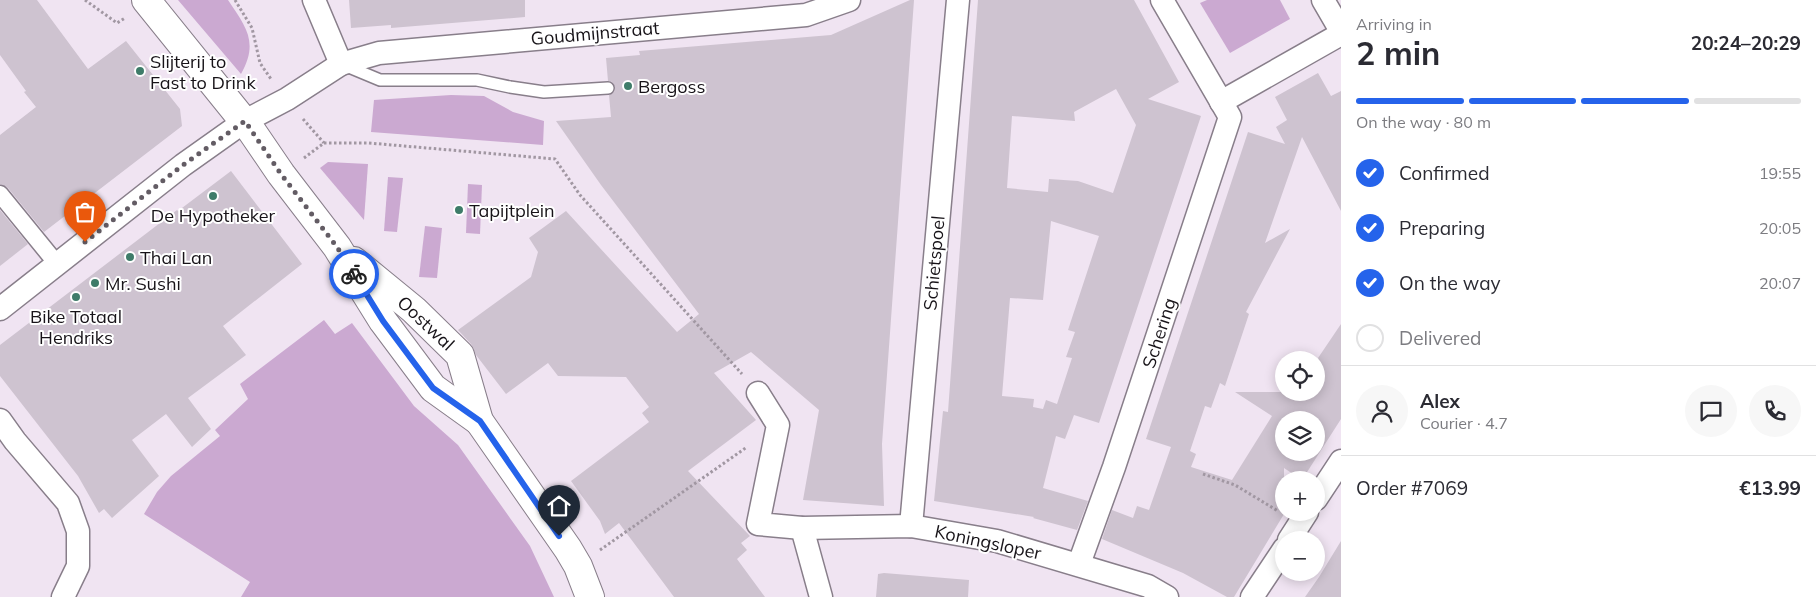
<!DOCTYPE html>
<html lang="en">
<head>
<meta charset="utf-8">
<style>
  body { margin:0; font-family:Mulish,sans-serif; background:#f7f7f7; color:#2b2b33; height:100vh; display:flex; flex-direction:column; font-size:19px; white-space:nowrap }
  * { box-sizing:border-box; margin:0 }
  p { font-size:16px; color:#7c7c81 }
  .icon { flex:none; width:28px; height:28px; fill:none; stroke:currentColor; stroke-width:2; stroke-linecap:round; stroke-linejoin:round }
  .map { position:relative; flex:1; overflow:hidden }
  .panel { display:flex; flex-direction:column; background:#fff; width:475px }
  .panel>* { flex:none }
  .tools { position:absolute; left:1275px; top:351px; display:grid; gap:10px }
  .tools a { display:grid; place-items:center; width:50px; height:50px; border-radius:50%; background:#fff; box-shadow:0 2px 12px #0003; font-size:25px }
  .pin { position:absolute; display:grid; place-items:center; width:42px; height:42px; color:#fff; margin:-51px -21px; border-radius:50% 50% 50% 0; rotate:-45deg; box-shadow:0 0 5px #0007 }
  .pin .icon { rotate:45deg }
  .courier { position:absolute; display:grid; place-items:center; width:50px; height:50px; margin:-25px; border:4px solid #2563eb; border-radius:50%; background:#fff; color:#222; box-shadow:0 1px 6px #0007 }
  .overview em { font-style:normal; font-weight:700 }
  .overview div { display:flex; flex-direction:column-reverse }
  .overview { display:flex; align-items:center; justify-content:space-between; height:85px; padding:0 15px }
  h1 { font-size:32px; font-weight:700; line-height:38px }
  .bar { display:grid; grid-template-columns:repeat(4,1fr); gap:8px 5px; align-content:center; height:60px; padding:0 15px }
  .bar i { height:6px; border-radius:4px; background:#e1e1e2 }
  .bar .selected { background:#2563eb }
  .bar p { grid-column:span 4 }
  .line { display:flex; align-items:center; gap:12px; padding:0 15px; border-top:1px solid #e1e1e2 }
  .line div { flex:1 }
  .round { display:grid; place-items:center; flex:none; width:52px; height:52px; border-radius:26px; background:#f7f7f7 }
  ol { padding:0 15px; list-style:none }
  li { display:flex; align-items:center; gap:15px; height:55px }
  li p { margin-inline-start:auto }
  li .icon { padding:5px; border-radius:50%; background:#2563eb; color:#fff; stroke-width:4 }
  li:last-child { color:#7c7c81 }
  li i { width:28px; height:28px; border:2px solid #e1e1e2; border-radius:50% }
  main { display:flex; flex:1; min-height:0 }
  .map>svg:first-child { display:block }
  .green { fill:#cba9d1 }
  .building { fill:#cec3d0; fill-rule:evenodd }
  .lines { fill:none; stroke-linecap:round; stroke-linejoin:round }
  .service-casing { stroke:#887e8a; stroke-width:14 }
  .pedestrian-casing { stroke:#887e8a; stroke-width:19 }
  .minor-casing { stroke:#887e8a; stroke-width:25 }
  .tertiary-casing { stroke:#887e8a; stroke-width:30 }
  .path { stroke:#a197a2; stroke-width:3; stroke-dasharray:2.5 2.5; stroke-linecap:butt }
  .service { stroke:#fff; stroke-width:11 }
  .pedestrian { stroke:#fff; stroke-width:16 }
  .minor { stroke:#fff; stroke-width:22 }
  .tertiary { stroke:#fff; stroke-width:28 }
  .done { stroke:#635c64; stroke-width:5; stroke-dasharray:0 9 }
  .route { stroke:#2563eb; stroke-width:6 }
  .poi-dot { fill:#3e7c69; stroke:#fff; stroke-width:2 }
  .labels { text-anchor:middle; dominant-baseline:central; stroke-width:4; stroke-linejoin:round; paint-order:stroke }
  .street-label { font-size:18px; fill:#171318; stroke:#fff }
  .poi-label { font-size:18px; fill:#171318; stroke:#fff; text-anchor:start }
</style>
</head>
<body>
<main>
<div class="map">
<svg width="1341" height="597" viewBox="0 0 1341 597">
  <rect width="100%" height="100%" fill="#f0e4f2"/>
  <g class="green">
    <path d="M178,0H228C246,27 259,42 241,74Z"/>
    <path d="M1207,0H1280L1290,19L1230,53L1200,3Z"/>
    <path d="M451,95L484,96L513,112L544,121L543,145L371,132L374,100Z"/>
    <path d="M328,162L368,164L364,220L320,168Z"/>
    <path d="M388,177L403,178L397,232L384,231Z"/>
    <path d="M468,184L482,185L480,234L466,233Z"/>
    <path d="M425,226L442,228L437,278L419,277Z"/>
    <path d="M324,320L335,334L352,323L414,406L458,445L530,546L554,597H241L250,582L144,514L157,492L171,476L220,436L215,430L248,399L240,384Z"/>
  </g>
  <g class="building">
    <path d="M0,0H37L88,69L126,41L180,109L182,126L44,232L8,188L0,184V135L36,107L24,92L26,91L0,55Z"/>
    <path d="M349,0H525V17L391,28V25L351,28Z"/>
    <path d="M910,0H914L882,444L884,506L803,500L819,410L751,352L714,373L756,420L688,471L750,536L741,543L747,550L737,559L765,597H674L619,523L605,534L600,521L571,481L649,422L642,413L649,407L626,377L558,376L548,363L506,394L476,355L471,344L458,330L531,277L538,252L529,238L566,211L677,332L699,314L601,185L556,121L611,117L609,95L614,92L615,87L612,82L608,81L606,58L640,55L639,51L831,35Z"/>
    <path d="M978,0H1134L1179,82L1148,99L1201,116L1099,423L1074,415L1065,439L1056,436L1043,488L1088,501L1077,530L1033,518L1034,517L934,501L943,411L948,412ZM1116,89L1136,125L1113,193L1078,181L1049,179L1048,192L1007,188L1012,116L1075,121L1074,112ZM1051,221L1099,236L1068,330L1075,332L1066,357L1072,358L1057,404L1046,400L1043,409L1033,407L1034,399L1002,396L1010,298L1043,300Z"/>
    <path d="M1318,73L1331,96L1341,91V211L1302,137L1265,243L1290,229L1246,312L1249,314L1225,386L1220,383L1211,408L1205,406L1190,451L1196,454L1191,467L1232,480L1272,416L1235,392H1316V361L1341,324V419L1302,480L1284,468V514L1234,597H1227L1183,573L1102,539L1112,510L1133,518L1137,506L1149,510L1171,447L1146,439L1248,132L1285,144L1276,127L1287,120L1275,97ZM1284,420H1316V452H1284Z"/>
    <path d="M231,171L302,264L223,326L246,355L188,398L211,429L192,447L166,414L132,440L159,476L112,518L104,509L99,513L78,476L0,376V345L177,210L178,211Z"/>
    <path d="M0,210L28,244L0,266Z"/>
    <path d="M1341,541V597H1305L1319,577Z"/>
    <path d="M884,573L969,580L968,597H876L878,574Z"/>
  </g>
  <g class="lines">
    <defs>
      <path id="service" d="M344,65L380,80H477L510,87L544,92L608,88"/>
      <path id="pedestrian" d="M0,194L57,264"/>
      <g id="minor">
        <path d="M314,0L341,64"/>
        <path d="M1323,0L1341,31"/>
        <path d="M1221,102L1341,34"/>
        <path d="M0,309L183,165L245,121L287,99L341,64L379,53L806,15L849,0"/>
        <path d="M758,393L778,425L758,524L802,528L911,526L997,541L1148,586L1167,597"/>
        <path d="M0,420L15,441L68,503L78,531V566L63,597"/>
        <path d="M1316,499L1341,461"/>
        <path d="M911,526L958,0"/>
        <path d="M802,528L821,597"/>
        <path d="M1289,540L1307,512"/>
        <path d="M1079,564L1114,467L1230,117L1162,0"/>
        <path d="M1252,597L1284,549"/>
      </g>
      <g id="tertiary">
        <path d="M146,0L251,130L281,174L337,247L383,321L433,388L479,421"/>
        <path d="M354,261L414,310L460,355L479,421L568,549L578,566L590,597"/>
      </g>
    </defs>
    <use href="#service" class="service-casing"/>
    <use href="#pedestrian" class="pedestrian-casing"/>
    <use href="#minor" class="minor-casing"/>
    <use href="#tertiary" class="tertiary-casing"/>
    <g class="path">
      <path d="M85,0L117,23L125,18"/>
      <path d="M235,0L252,28L260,63L271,79"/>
      <path d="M303,119L324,143"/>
      <path d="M304,158L324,143H369L555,159L580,195L742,374"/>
      <path d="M1203,474L1235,485L1278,511"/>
      <path d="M600,550L747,447"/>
    </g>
    <use href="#service" class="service"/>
    <use href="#pedestrian" class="pedestrian"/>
    <use href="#minor" class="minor"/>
    <use href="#tertiary" class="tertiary"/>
  </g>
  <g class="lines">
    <path class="done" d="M85,242L183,165L245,121L281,174L337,247L354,274"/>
    <path class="route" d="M354,274L383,321L433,388L480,421L559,536"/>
  </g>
  <g class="poi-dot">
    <circle cx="140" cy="71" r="5"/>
    <circle cx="628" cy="86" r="5"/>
    <circle cx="213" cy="196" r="5"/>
    <circle cx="459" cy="210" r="5"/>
    <circle cx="130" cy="257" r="5"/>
    <circle cx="95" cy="283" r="5"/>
    <circle cx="76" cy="297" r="5"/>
  </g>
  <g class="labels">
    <g class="street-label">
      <text transform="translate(595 33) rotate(-5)">Goudmijnstraat</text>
      <text transform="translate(934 263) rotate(-85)">Schietspoel</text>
      <text transform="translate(426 323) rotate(43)">Oostwal</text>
      <text transform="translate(1159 333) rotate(-72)">Schering</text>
      <text transform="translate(988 542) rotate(12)">Koningsloper</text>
    </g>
    <g class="poi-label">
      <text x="150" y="61">Slijterij to<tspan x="150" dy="21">Fast to Drink</tspan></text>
      <text x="638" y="86">Bergoss</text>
      <text x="469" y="210">Tapijtplein</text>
      <text x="213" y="215" text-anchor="middle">De Hypotheker</text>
      <text x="140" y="257">Thai Lan</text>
      <text x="105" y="283">Mr. Sushi</text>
      <text x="76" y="316" text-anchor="middle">Bike Totaal<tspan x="76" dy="21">Hendriks</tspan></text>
    </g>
  </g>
</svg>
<div class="tools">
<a><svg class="icon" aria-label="locate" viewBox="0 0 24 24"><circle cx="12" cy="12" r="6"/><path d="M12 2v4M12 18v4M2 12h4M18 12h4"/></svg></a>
<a><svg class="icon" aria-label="layers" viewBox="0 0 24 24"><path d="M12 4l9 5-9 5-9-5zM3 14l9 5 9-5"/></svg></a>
<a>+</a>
<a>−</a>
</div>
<div class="pin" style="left:85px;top:242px;background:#ea580c"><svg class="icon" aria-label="bag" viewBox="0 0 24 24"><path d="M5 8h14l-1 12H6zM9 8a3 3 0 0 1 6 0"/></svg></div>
<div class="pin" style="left:559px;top:536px;background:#1f2937"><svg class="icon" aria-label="home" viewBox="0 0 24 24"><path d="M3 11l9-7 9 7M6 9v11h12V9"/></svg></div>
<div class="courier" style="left:354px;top:274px"><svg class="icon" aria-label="bike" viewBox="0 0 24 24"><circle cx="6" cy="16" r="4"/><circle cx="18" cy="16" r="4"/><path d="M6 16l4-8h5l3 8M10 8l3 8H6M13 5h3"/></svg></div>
</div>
<section class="panel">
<div class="overview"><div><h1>2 min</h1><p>Arriving in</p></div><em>20:24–20:29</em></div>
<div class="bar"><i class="selected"></i><i class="selected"></i><i class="selected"></i><i></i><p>On the way · 80 m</p></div>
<ol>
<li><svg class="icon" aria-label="check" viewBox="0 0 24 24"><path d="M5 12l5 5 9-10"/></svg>Confirmed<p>19:55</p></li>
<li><svg class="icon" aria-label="check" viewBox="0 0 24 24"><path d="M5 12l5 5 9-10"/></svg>Preparing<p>20:05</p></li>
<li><svg class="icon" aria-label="check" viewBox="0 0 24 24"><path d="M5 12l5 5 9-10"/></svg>On the way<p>20:07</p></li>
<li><i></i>Delivered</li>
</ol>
<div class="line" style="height:90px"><a class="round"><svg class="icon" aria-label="person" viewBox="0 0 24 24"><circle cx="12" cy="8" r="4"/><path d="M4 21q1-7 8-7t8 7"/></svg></a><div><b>Alex</b><p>Courier · 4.7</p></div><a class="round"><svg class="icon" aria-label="chat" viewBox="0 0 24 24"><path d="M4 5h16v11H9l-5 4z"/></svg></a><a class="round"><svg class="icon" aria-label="phone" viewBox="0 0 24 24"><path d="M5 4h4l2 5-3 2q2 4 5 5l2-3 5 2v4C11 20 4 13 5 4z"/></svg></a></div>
<div class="line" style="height:65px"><div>Order #7069</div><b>€13.99</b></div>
</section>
</main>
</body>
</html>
